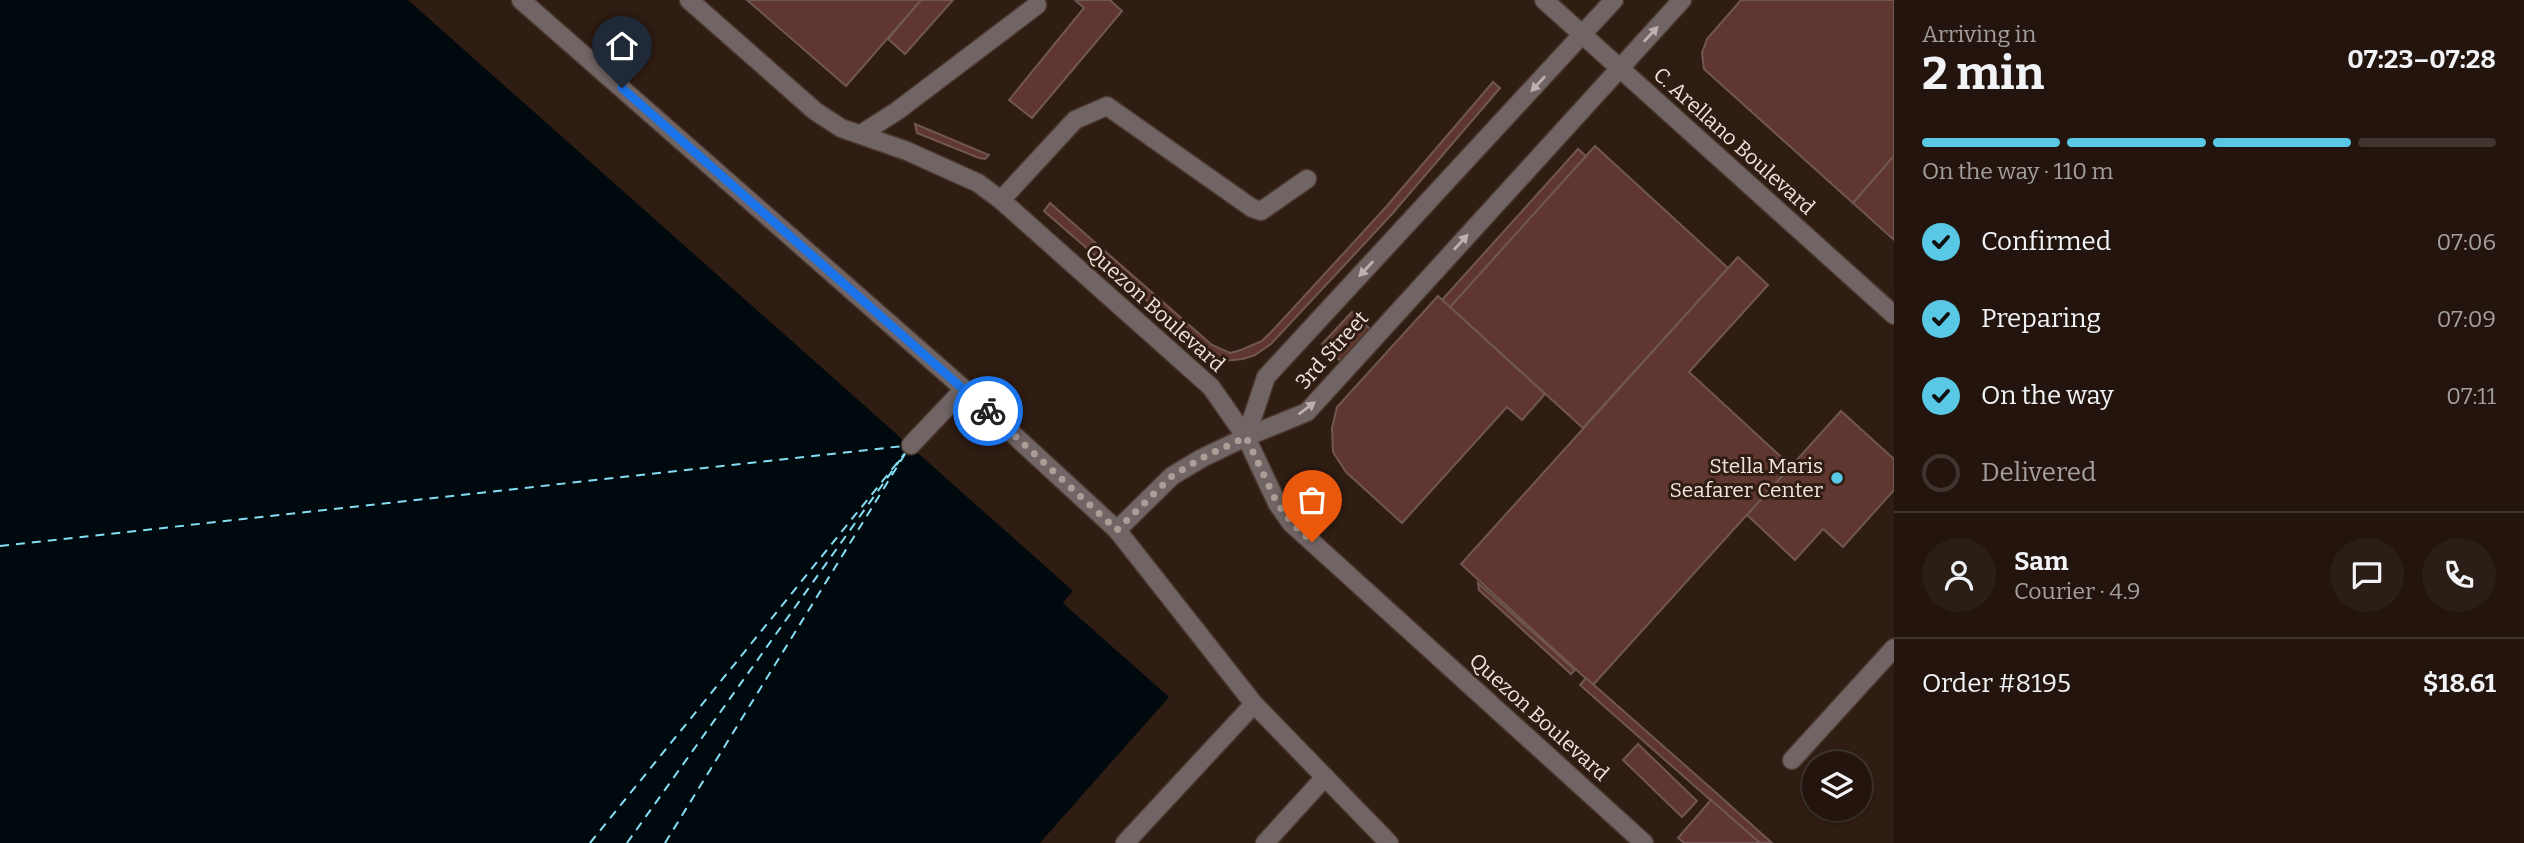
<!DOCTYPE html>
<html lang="en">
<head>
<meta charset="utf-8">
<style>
  body { margin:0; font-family:Bitter,serif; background:#2b1e17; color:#f1f3f6; height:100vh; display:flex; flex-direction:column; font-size:26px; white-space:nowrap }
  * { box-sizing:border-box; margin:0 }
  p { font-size:23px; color:#a39f9e }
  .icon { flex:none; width:38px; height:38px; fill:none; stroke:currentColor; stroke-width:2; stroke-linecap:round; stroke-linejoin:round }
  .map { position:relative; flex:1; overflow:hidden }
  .details { display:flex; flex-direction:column; background:#23150e; width:630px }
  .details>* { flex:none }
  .tools { position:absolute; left:1802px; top:751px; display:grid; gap:14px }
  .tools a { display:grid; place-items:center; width:70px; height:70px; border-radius:50%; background:#23150e; box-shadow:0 2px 5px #0004,0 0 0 2px #40342e; font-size:35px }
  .pin { position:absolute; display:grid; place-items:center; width:60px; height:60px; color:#fff; margin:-72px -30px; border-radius:50% 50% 50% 0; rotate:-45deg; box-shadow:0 0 7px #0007 }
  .pin .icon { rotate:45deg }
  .courier { position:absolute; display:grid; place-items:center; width:70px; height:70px; margin:-35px; border:5px solid #1a73e8; border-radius:50%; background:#fff; color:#222; box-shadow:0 2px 9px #0007 }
  .headline em { font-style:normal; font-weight:700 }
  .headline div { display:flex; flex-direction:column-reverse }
  .headline { display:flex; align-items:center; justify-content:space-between; height:119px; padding:0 28px }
  h1 { font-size:46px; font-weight:700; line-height:52px }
  .bar { display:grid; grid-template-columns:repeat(4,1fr); gap:10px 7px; align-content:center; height:84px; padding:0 28px }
  .bar i { height:9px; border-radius:5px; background:#40342e }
  .bar .selected { background:#59c8e4 }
  .bar p { grid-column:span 4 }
  .line { display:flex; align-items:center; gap:18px; padding:0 28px; border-top:2px solid #40342e }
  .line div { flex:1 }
  .round { display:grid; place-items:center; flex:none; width:74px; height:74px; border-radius:37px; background:#2b1e17 }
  ol { padding:0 28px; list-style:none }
  li { display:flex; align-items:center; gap:21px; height:77px }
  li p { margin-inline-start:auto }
  li .icon { padding:7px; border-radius:50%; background:#59c8e4; color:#111; stroke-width:4 }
  li:last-child { color:#a39f9e }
  li i { width:38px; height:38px; border:4px solid #40342e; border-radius:50% }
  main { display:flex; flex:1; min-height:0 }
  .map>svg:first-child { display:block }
  .water { fill:#000a0e }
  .pier { fill:#2f1c12 }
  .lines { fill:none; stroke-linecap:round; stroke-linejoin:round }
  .ferry { stroke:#85ddf4; stroke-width:2; stroke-dasharray:9 7; stroke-linecap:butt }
  .building { fill:#5f3630; stroke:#705752; stroke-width:2 }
  .lane-casing { stroke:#4a382e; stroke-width:21 }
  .street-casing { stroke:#4a382e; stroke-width:21 }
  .lane { stroke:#706464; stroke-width:18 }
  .street { stroke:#706464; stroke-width:18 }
  .oneway { fill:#bdb0ad }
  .done { stroke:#ad9d96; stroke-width:7; stroke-dasharray:0 12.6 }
  .route { stroke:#1a73e8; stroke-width:9 }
  .poi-dot { fill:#59c8e4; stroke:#2f1c12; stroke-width:2.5 }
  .labels { text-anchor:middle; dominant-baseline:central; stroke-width:6; stroke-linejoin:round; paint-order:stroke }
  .street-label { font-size:21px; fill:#f1e3dd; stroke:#2f1c12 }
  .poi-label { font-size:21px; fill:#f1e3dd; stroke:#2f1c12; text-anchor:end }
</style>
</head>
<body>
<main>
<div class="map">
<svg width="1894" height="843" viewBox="0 0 1894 843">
  <rect width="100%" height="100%" fill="#2f1c12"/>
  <path class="water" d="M0,0H408L1073,591L1063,603L1170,697L1040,843H0Z"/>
  <path class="pier" d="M1075,589L1076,593L1067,603L1173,698L1045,843H1040L1169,697L1063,603Z"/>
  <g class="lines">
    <g class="ferry">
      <path d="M0,546L903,446"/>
      <path d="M590,843L906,452"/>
      <path d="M627,843L900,460"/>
      <path d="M665,843L905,454"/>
    </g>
  </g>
  <g class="building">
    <path d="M747,0H921L846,86Z"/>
    <path d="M921,0H953L905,54L888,39Z"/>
    <path d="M1075,0H1110L1122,11L1032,118L1009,100L1084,8Z"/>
    <path d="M1741,0H1894V156L1853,203L1704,69L1702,53L1707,39Z"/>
    <path d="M1493,82L1500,88L1392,214L1271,344L1255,355L1243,359L1224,361L1206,352L1044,211L1050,203L1212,345L1230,353L1241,350L1262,341L1275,328L1386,207Z"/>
    <path d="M915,124L989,155L985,159L979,158L917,133Z"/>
    <path d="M1595,146L1728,268L1583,428L1450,307Z"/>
    <path d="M1578,149L1586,156L1450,307L1442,300Z"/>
    <path d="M1894,156V240L1853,203Z"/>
    <path d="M1738,257L1768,285L1689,372L1791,466L1593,685L1461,564Z"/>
    <path d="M1438,296L1545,394L1522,420L1507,407L1402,523L1346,472L1333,452L1332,428L1337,407Z"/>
    <path d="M1352,312L1372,331L1343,363L1322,344Z"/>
    <path d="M1841,411L1894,459V490L1843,547L1823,529L1795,560L1747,515Z"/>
    <path d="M1478,583L1575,670L1571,674L1479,590Z"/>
    <path d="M1586,678L1713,790L1772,843H1760L1707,797L1580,685Z"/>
    <path d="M1638,744L1697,801L1682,817L1623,760Z"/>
    <path d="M1711,800L1760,843H1684L1678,838Z"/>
  </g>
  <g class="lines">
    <defs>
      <g id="lane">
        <path d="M521,0L964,389L1117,530L1172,476L1202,458L1246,437"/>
        <path d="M861,134L897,111L1037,5"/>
        <path d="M1001,200L1075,120L1107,106L1252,208L1261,211L1307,179"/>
        <path d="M911,445L964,389"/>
        <path d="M1117,530L1254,704L1389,843"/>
        <path d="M1792,760L1894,648"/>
        <path d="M1125,843L1254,704"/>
        <path d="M1265,843L1325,777"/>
      </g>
      <g id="street">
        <path d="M689,0L815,111L841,128L907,151L978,183L1001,200L1211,387L1246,437L1277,503L1291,523L1644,843"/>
        <path d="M1544,0L1894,315"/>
        <path d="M1246,437L1307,412L1682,0"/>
        <path d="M1246,437L1266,377L1614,0"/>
      </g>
    </defs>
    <use href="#lane" class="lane-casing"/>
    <use href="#street" class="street-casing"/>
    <use href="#lane" class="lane"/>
    <use href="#street" class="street"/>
  </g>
  <defs><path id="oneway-solid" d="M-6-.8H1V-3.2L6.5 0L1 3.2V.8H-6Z" transform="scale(1.75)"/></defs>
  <g class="oneway">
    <use href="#oneway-solid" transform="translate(1651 34) rotate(-47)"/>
    <use href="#oneway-solid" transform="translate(1538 84) rotate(133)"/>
    <use href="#oneway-solid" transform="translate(1461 242) rotate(-48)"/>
    <use href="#oneway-solid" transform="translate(1366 269) rotate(133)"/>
    <use href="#oneway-solid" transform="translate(1307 408) rotate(-37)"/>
  </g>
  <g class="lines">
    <path class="done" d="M988,411L1117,530L1172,476L1202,458L1246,437L1277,503L1292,523L1312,542"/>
    <path class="route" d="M622,88L988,411"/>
  </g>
  <circle class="poi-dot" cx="1837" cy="478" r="7"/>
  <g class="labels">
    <g class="street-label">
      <text transform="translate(1734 141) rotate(42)">C. Arellano Boulevard</text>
      <text transform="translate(1155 308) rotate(42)">Quezon Boulevard</text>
      <text transform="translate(1332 350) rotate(-48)">3rd Street</text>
      <text transform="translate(1539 717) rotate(42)">Quezon Boulevard</text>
    </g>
    <g class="poi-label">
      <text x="1823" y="466">Stella Maris<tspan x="1823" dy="24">Seafarer Center</tspan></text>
    </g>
  </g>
</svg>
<div class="tools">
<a><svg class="icon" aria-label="layers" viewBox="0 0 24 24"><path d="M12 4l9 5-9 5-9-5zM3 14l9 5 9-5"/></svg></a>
</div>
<div class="pin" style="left:1312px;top:542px;background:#ea580c"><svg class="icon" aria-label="bag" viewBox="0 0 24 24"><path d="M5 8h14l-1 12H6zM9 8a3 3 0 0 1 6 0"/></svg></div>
<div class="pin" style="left:622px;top:88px;background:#1f2937"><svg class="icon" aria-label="home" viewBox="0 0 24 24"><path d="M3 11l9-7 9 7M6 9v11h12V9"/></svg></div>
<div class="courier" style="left:988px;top:411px"><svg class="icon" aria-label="bike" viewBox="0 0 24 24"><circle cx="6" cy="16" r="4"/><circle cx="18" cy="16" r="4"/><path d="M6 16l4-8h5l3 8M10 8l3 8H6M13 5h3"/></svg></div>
</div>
<section class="details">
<div class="headline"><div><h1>2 min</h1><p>Arriving in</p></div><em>07:23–07:28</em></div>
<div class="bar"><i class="selected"></i><i class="selected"></i><i class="selected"></i><i></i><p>On the way · 110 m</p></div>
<ol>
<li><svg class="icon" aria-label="check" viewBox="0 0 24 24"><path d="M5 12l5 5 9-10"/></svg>Confirmed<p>07:06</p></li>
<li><svg class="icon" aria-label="check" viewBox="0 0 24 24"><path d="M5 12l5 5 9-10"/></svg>Preparing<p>07:09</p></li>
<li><svg class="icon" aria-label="check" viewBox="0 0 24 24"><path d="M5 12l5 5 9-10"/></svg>On the way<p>07:11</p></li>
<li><i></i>Delivered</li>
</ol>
<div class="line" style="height:126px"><a class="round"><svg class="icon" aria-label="person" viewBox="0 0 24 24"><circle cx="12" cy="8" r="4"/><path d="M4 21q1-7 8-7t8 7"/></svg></a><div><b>Sam</b><p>Courier · 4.9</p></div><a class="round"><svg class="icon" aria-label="chat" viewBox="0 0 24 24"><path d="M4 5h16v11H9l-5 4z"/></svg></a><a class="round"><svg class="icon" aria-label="phone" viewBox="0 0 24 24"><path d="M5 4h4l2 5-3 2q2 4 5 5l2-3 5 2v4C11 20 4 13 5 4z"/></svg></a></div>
<div class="line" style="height:91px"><div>Order #8195</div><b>$18.61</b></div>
</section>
</main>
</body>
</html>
